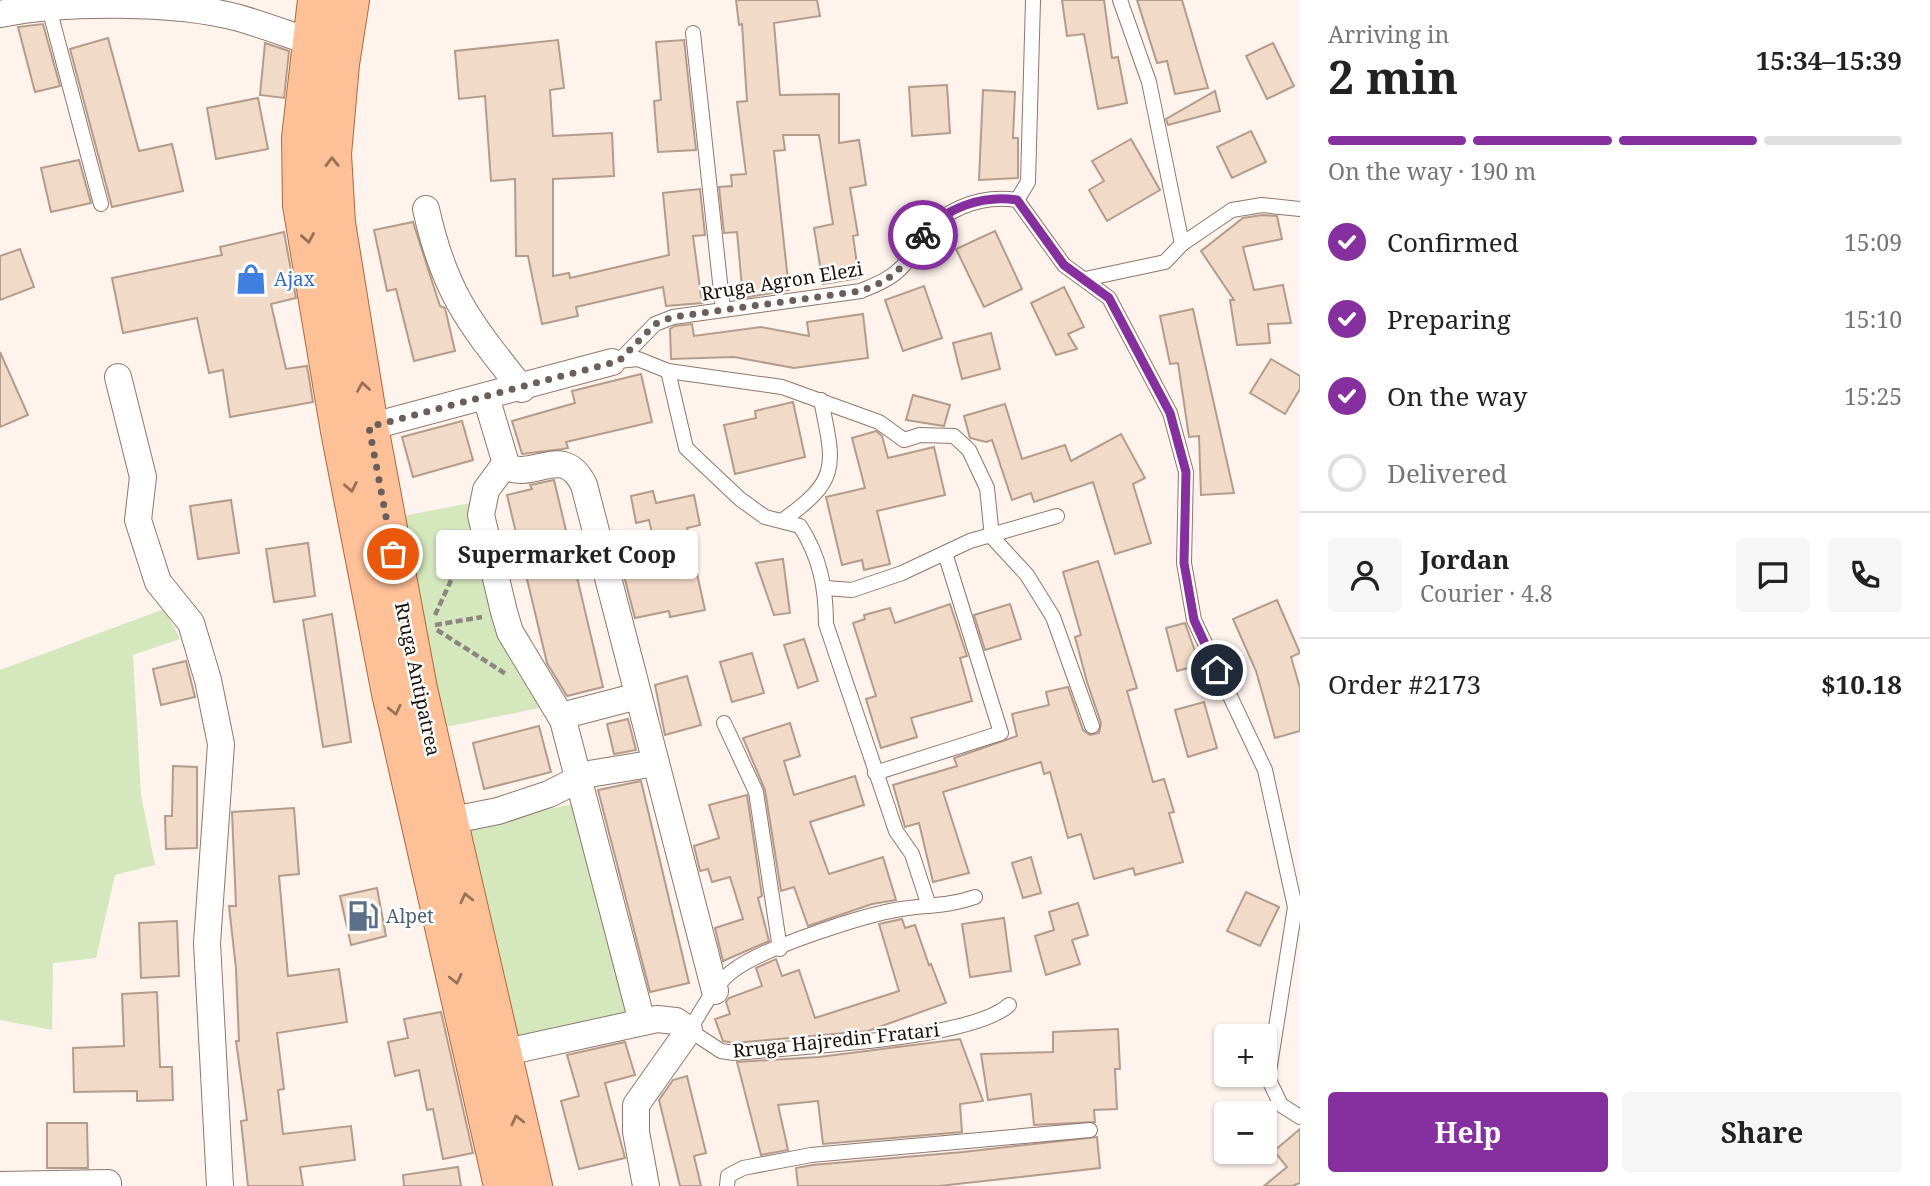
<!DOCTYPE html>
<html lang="en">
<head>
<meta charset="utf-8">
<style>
  body { margin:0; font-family:"Noto Serif",serif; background:#f6f6f6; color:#222; height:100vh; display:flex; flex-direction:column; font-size:26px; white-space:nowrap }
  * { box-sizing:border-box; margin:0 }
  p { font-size:23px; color:#767676 }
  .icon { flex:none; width:38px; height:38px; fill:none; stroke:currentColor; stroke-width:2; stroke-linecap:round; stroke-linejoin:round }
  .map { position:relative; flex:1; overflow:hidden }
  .details { display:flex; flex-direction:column; background:#fff; width:630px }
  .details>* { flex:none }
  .fabs { position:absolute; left:1214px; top:1024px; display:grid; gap:14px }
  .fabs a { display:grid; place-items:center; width:63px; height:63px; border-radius:7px; background:#fff; box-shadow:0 2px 5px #0004; font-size:35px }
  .pin { position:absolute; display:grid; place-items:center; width:60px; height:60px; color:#fff; margin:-30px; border:4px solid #fff; border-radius:50%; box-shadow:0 2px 7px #0007 }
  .courier { position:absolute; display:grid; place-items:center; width:70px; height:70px; margin:-35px; border:5px solid #85309e; border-radius:50%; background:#fff; color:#222; box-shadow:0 2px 9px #0007 }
  .bubble { position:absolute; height:49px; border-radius:7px; background:#fff; box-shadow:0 2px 5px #0004; font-size:23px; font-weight:700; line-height:49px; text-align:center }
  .head em { font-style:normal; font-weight:700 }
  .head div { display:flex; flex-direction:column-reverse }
  .head { display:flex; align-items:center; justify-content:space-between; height:119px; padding:0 28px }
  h1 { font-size:46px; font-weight:700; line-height:52px }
  .bar { display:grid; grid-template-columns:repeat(4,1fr); gap:10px 7px; align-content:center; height:84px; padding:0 28px }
  .bar i { height:9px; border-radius:5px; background:#e0e0e0 }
  .bar .on { background:#85309e }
  .bar p { grid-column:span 4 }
  .line { display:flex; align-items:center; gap:18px; padding:0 28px; border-top:2px solid #e0e0e0 }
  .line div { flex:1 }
  .round { display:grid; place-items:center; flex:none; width:74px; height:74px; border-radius:7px; background:#f6f6f6 }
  ol { padding:0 28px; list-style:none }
  li { display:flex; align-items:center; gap:21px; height:77px }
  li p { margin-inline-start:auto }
  li .icon { padding:7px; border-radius:50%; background:#85309e; color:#fff; stroke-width:4 }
  li:last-child { color:#767676 }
  li i { width:38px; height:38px; border:4px solid #e0e0e0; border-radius:50% }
  .action { display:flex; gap:14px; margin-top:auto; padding:14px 28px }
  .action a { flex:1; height:80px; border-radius:7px; background:#85309e; color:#fff; font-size:28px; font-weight:700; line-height:80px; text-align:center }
  .action a+a { background:#f6f6f6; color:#222 }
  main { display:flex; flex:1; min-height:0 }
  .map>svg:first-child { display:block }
  .green { fill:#d4e7bd }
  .building { fill:#f2dac8; stroke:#b39c8b; stroke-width:2 }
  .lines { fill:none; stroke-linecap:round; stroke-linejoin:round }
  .lane-casing { stroke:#91766c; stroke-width:16 }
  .street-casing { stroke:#91766c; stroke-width:28 }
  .primary-casing { stroke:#ae673a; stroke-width:40 }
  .path { stroke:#8f8480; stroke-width:4.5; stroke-dasharray:7 3.5; stroke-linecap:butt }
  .lane { stroke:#fff; stroke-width:14 }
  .street { stroke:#fff; stroke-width:26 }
  .primary { stroke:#fec097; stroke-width:38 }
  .oneway { stroke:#977158 }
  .done { stroke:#6a5f5b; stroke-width:7; stroke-dasharray:0 12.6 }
  .route { stroke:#85309e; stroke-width:9 }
  .labels { text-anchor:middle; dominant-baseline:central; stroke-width:5; stroke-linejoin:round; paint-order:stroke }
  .shop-label { font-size:19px; fill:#366cbe; stroke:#fff; text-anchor:start }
  .street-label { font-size:19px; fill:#1a100c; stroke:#fff }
  .service-label { font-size:19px; fill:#4e5e75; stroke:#fff; text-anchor:start }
</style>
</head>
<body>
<main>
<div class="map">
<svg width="1300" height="1186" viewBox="0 0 1300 1186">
  <rect width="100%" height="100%" fill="#fff3ee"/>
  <g class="green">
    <path d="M476,502L550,706L436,729L392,518Z"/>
    <path d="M164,609L180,639L133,655L141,795L155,865L115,875L96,958L53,963L52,1030L0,1020V670Z"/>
    <path d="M578,803L635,1017L511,1043L463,827Z"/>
  </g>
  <g class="building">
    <path d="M736,0H817L820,16L774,23L780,95L839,94V143L859,140L866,185L850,188L858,235L853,236L859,278L823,284L814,228L833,224L819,135H783L785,150L774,151L789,290L743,298L737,232L724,233L719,187L732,186L731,175L746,174L737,102L747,101L742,24L739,25Z"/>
    <path d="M1062,0H1104L1112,58L1118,57L1127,103L1098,109L1084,34L1067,36Z"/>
    <path d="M1137,0H1182L1208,88L1175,94L1167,61L1157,63Z"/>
    <path d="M43,24L60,86L35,92L18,27Z"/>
    <path d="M108,38L139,151L172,144L183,191L112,207L70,49Z"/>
    <path d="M558,40L564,88L550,90L553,136L612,133L614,176L553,179V276L569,273L570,278L669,255L663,193L700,189L705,235L693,236L702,303L666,306L663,287L576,307L578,316L542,324L528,256H516L515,179L491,181L485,96L459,99L455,51Z"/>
    <path d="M684,40L696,150L658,152L654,101L661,100L656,42Z"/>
    <path d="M265,43L289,51L284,98L260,95Z"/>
    <path d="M1273,43L1294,86L1267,99L1246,56Z"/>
    <path d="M947,85L950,133L912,136L909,87Z"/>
    <path d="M983,90L1015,92L1013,138H1018V178L979,180Z"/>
    <path d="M1215,91L1220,111L1168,125L1166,119Z"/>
    <path d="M258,98L268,149L216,159L207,108Z"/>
    <path d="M1251,131L1266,162L1232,178L1217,147Z"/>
    <path d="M1131,139L1160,190L1107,221L1089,190L1104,181L1092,161Z"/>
    <path d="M79,160L91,203L51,212L41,168Z"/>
    <path d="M1262,215L1277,216L1282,239L1243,247L1254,290L1283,285L1291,323L1268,324L1270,343L1237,345L1230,300H1234L1201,251L1243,218Z"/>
    <path d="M413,222L440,306L445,308L455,351L414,361L396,289L387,291L374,230Z"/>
    <path d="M995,231L1022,289L984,307L956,249Z"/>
    <path d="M284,232L296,298L271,304L286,369L307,366L313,402L230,417L223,370L209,373L197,318L123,333L112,278L222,255L220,247Z"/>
    <path d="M20,249L34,287L0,300V256Z"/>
    <path d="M924,286L942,338L903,351L885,300Z"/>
    <path d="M1064,287L1084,327L1068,334L1077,349L1056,355L1031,303Z"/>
    <path d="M1193,309L1199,337L1234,493L1201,495L1199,436L1189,437L1178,363L1170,364L1160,316Z"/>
    <path d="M863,314L868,358L794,368L734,357L671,359L670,329L675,326L692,324L694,336L761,327L809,336L807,322Z"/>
    <path d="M991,333L1000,369L962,379L953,343Z"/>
    <path d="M0,352L28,415L0,427Z"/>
    <path d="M1271,359L1300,376V389L1285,414L1250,393Z"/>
    <path d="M641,374L652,422L566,442L568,448L563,449L522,454L512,421L575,403L572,391Z"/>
    <path d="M913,395L950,405L944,426L906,420Z"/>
    <path d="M793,402L805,457L735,474L724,425L756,418L755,411Z"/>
    <path d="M1005,404L1022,459L1065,445L1071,461L1121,434L1145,478L1133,484L1151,543L1115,554L1093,482L1034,502L1031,493L1012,500L992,440L986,442L970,438L964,416Z"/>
    <path d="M462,421L473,460L413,477L402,437Z"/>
    <path d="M876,431L882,436L888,458L934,447L945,495L877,511L890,564L864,570L862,560L842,565L826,497L865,488L852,438Z"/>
    <path d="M554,480L603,687L567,696L547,663L507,495L532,489L530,485Z"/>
    <path d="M653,491L656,503L694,495L700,525L687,528L705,610L670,617L669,611L635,618L624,576L660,569L649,520L636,523L631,496Z"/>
    <path d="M231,500L239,553L198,559L190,506Z"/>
    <path d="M308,543L315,596L274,602L266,549Z"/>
    <path d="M783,559L790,613L774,615L756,563Z"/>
    <path d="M1098,561L1137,688L1127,691L1153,782L1164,779L1174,812L1169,813L1183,862L1135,875L1133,868L1094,879L1081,834L1068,838L1050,772L1044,774L1041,762L943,792L969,873L933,882L919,823L905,827L893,785L957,766L954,758L1017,736L1012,714L1049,705L1046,692L1068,687L1083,730L1090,735L1099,733L1101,723L1087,682L1075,637L1081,635L1063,572Z"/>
    <path d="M1277,600L1300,653L1291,657L1300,688V731L1275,738L1256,671L1233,619Z"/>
    <path d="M950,604L967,656L960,658L972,701L911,718L917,737L881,748L866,699L876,696L853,623L865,619L864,615L890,608L895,623Z"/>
    <path d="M1010,604L1021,639L985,650L974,615Z"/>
    <path d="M332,614L351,742L323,747L303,620Z"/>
    <path d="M1185,623L1200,665L1177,671L1166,628Z"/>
    <path d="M804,639L818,681L798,688L784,645Z"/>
    <path d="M752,653L764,693L732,702L720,662Z"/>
    <path d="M186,661L195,697L161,705L153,669Z"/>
    <path d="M687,676L701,725L665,735L655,685Z"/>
    <path d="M1204,702L1217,748L1188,757L1175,710Z"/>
    <path d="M628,719L636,750L614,754L607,724Z"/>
    <path d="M790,723L800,756L784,761L794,795L855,776L864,805L810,822L829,874L883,857L896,900L872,904L808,926L794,887L781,891L765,790L743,738Z"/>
    <path d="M539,726L551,772L484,789L473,743Z"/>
    <path d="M173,766L197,767V848L166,849L165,816H172Z"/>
    <path d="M641,781L689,983L650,992L598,790Z"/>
    <path d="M747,795L762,896L758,898L769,941L723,961L715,928L743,919L730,877L712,882L708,869L700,871L694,846L719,838L709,805Z"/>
    <path d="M294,808L299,874L279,876L288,976L339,969L347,1022L277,1033L284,1089L278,1090L283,1134L351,1126L355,1160L300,1167L303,1186H248L241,1121L247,1120L236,1041H239L236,969L229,906H236L232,812Z"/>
    <path d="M1031,857L1041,893L1023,898L1012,863Z"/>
    <path d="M377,888L386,936L351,945L340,896Z"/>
    <path d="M1246,892L1279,907L1260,946L1227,931Z"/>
    <path d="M1078,903L1088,935L1072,940L1080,964L1046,975L1035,936L1054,930L1049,912Z"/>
    <path d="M1004,918L1011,971L970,977L962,924Z"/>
    <path d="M902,919L905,928L915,925L929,965L931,964L946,1003L868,1031L734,1043L723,1041L715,1019L730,1014L726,1002L729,998L762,986L756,968L776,959L782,976L799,970L815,1018L899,991L879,924Z"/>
    <path d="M177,921L179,976L141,978L139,923Z"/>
    <path d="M157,992L160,1067H172L173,1100L137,1101V1091L74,1092L73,1048L124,1046L122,994Z"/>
    <path d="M441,1012L473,1153L443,1159L433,1109L427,1110L419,1070L395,1076L388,1042L408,1038L404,1019Z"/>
    <path d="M1118,1029L1120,1069H1115L1117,1109L1094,1110L1095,1122L1034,1125L1031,1094L988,1100L981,1054L1053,1052V1032Z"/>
    <path d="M960,1039L983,1101L960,1104L962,1132L823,1144L818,1101L778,1105L788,1150L761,1155L737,1062L819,1057Z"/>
    <path d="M625,1042L635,1075L605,1083L625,1158L579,1169L561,1101L579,1096L567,1055Z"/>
    <path d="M687,1076L706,1153L694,1156L701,1186H680L659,1100L673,1080Z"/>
    <path d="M47,1123H87L88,1168H47Z"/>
    <path d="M1300,1129V1183L1292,1186H1264L1287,1167L1274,1151Z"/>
    <path d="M1097,1137L1100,1168L939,1186H798L796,1168L812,1165L963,1152Z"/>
    <path d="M458,1167L461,1186H404L403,1175Z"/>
  </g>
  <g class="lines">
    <defs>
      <g id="lane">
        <path d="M1120,0L1149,82L1182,244"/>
        <path d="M49,8L101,204"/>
        <path d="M693,33L723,310"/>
        <path d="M1017,200L1028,182L1033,0"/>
        <path d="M1085,279L1165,262L1182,244L1232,210L1262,205L1300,209"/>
        <path d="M618,361L638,359L668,371L782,387L879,422L904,440L920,435L954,436L969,450L987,488L992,537L1027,575L1053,617L1092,726"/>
        <path d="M619,361L655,324L673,317L861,291C877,284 891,279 903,266C909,259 911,249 917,242C941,211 978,194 1017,200L1064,265L1109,298L1170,413L1186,472L1184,563L1194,620L1265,770L1295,907L1268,1078L1281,1105L1300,1117"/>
        <path d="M668,371L686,448L740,499L765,517L800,526C820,557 826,588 826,624L896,831L912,854L929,906"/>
        <path d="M783,520C841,479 834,465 821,400"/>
        <path d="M826,588L852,590L902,573L970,541L1057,516"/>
        <path d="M724,723L756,792L780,949"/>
        <path d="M875,773L1001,733L945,553"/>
        <path d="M975,897C950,906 926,905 901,909C863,915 763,948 734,970C715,983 702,1011 689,1030L721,1051L734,1053C792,1047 971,1040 1009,1005"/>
        <path d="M727,1186L728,1176L743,1168L811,1155L1090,1130"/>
      </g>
      <g id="street">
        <path d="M0,14C64,1 176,1 239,18C263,25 287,34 311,42"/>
        <path d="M426,209C445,294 469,322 522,389"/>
        <path d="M118,377L143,477L138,520L158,582L191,623L208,680L221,744L207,943L220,1186"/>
        <path d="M486,397L507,467C536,480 563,443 584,485L715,991"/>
        <path d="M369,427L612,362"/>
        <path d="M505,464L486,490L481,515L504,612L510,632L563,720L642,1022"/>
        <path d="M561,716L638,696"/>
        <path d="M448,821L498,811L549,794L589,774L656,763"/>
        <path d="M502,1053L657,1019L676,1021L689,1030L636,1105V1132L646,1186"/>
        <path d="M0,1185L108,1183V1186"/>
      </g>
      <g id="primary">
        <path d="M317,0L301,138L302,205L340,431L391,693L503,1186"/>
        <path d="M350,0L340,64L332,154L336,223L369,427L418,689L533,1186"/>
      </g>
    </defs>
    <use href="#lane" class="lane-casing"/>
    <use href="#street" class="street-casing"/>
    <use href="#primary" class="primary-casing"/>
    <g class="path">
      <path d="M435,615L465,550"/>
      <path d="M435,625L482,617"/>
      <path d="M437,630L506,674"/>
    </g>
    <use href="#lane" class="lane"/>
    <use href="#street" class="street"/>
    <use href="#primary" class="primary"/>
  </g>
  <defs><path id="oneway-chevron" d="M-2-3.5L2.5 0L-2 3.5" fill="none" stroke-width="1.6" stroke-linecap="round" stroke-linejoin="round" transform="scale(1.75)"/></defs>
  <g class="oneway">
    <use href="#oneway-chevron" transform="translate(332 162) rotate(-91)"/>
    <use href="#oneway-chevron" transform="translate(308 238) rotate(80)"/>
    <use href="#oneway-chevron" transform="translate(363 387) rotate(-99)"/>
    <use href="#oneway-chevron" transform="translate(351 487) rotate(79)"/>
    <use href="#oneway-chevron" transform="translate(395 710) rotate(77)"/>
    <use href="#oneway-chevron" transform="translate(466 898) rotate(-103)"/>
    <use href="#oneway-chevron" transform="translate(456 979) rotate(77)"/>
    <use href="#oneway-chevron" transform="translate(517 1120) rotate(-103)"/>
  </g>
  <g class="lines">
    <path class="done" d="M393,554L369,427L619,361L655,324L673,317L861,291L885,281L904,265L923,235"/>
    <path class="route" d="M923,235C945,207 983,195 1017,200L1064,265L1109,298L1170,413L1186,472L1184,563L1194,620L1217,670"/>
  </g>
  <defs>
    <symbol id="shop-bare" viewBox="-9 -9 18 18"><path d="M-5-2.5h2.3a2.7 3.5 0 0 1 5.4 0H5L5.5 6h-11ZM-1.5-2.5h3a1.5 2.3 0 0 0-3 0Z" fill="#3f7fe0" stroke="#fff" stroke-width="2.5" paint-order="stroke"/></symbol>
    <symbol id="fuel-bare" viewBox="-9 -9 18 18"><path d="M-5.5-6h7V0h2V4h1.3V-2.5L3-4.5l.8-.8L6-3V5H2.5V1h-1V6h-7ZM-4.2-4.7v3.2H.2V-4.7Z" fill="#5c6f8a" stroke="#fff" stroke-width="2.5" paint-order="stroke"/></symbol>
  </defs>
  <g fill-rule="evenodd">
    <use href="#shop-bare" x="229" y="257" width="44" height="44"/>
    <use href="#fuel-bare" x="341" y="894" width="44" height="44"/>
  </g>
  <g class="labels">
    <g class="shop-label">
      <text x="274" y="279">Ajax</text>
    </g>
    <g class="street-label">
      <text transform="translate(782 281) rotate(-9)">Rruga Agron Elezi</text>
      <text transform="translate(418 679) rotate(78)">Rruga Antipatrea</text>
      <text transform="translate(836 1040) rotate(-6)">Rruga Hajredin Fratari</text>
    </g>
    <g class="service-label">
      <text x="386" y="916">Alpet</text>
    </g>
  </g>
</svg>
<div class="fabs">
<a>+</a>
<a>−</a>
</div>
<div class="pin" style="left:393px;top:554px;background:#ea580c"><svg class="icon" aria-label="bag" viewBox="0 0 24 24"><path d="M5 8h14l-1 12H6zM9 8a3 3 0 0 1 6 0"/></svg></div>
<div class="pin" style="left:1217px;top:670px;background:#1f2937"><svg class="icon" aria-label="home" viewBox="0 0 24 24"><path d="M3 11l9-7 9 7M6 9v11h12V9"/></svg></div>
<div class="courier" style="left:923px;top:235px"><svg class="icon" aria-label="bike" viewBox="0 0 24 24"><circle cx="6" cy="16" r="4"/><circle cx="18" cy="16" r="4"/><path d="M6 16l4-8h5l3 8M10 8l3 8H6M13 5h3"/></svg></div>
<div class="bubble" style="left:436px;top:530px;width:262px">Supermarket Coop</div>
</div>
<section class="details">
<div class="head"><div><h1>2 min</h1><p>Arriving in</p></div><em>15:34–15:39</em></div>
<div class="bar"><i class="on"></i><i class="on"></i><i class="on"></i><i></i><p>On the way · 190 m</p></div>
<ol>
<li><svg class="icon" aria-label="check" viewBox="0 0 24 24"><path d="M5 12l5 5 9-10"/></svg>Confirmed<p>15:09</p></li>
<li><svg class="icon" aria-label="check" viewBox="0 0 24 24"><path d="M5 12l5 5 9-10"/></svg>Preparing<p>15:10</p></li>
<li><svg class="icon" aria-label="check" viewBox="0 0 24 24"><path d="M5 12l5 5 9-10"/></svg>On the way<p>15:25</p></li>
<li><i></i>Delivered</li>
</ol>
<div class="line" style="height:126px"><a class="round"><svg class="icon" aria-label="person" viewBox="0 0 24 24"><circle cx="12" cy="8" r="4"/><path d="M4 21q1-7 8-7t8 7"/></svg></a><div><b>Jordan</b><p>Courier · 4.8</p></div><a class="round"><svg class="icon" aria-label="chat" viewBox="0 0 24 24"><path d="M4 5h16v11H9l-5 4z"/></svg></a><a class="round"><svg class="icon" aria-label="phone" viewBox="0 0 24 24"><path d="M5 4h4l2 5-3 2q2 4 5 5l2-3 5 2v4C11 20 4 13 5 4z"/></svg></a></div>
<div class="line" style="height:91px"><div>Order #2173</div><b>$10.18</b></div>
<div class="action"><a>Help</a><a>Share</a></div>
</section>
</main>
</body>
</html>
